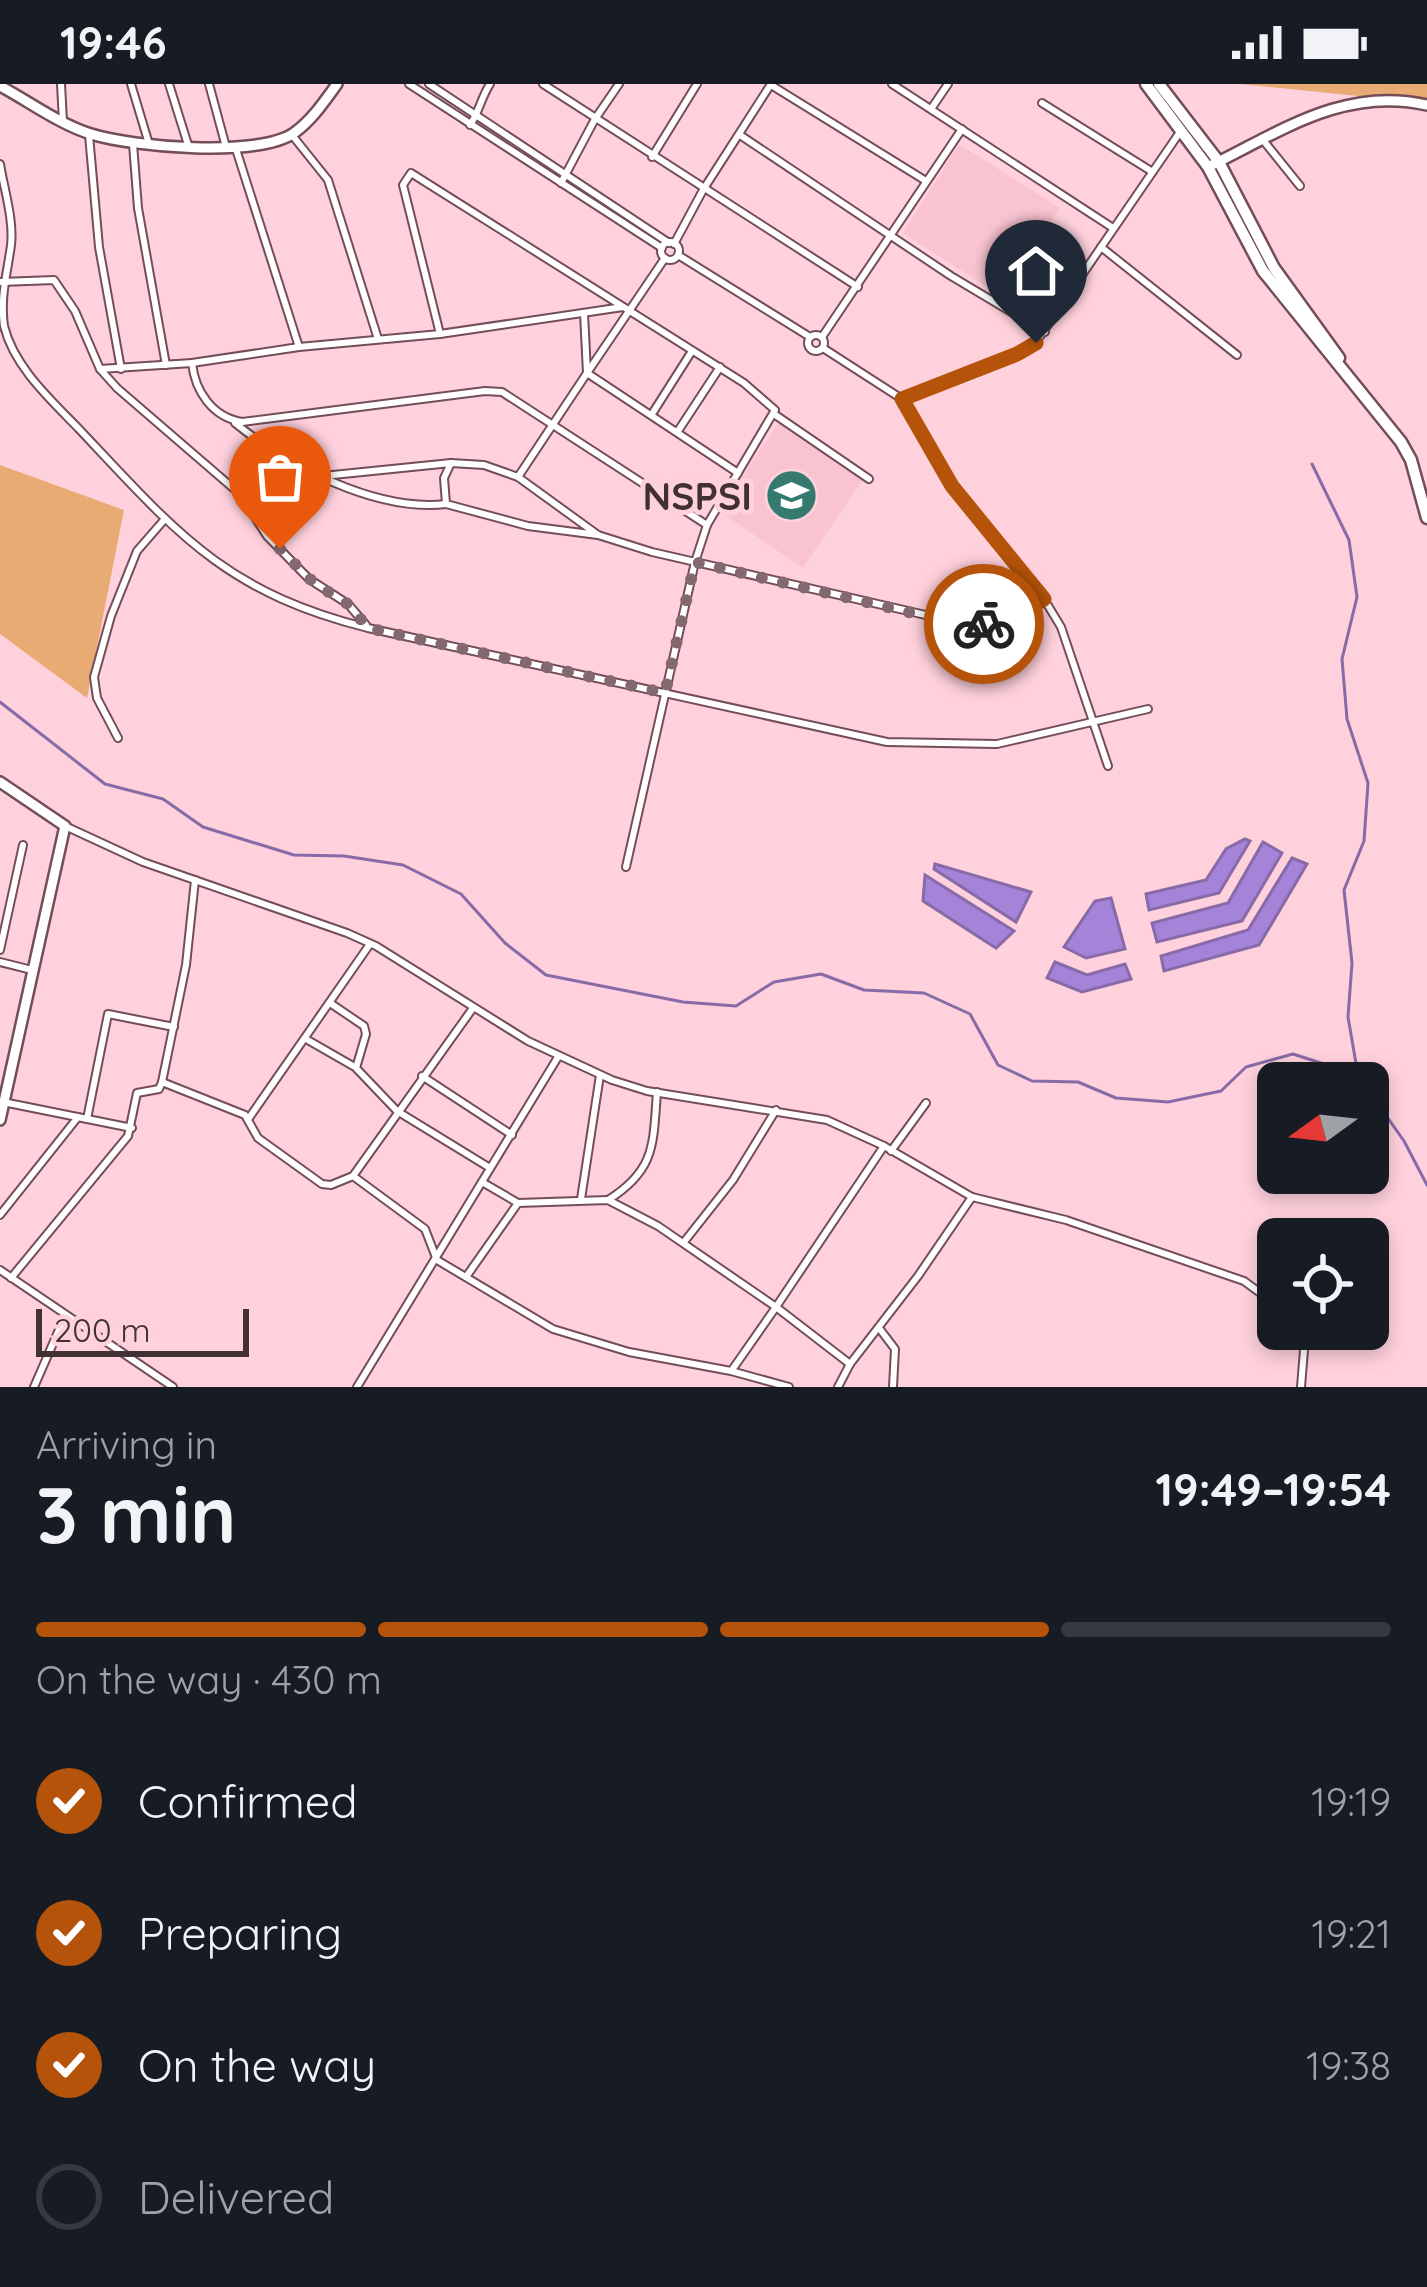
<!DOCTYPE html>
<html lang="en">
<head>
<meta charset="utf-8">
<style>
  body { margin:0; font-family:Quicksand,sans-serif; background:#20242c; color:#f1f3f6; height:100vh; display:flex; flex-direction:column; font-size:45px; white-space:nowrap }
  * { box-sizing:border-box; margin:0 }
  p { font-size:39px; color:#9ea1a6 }
  .icon { flex:none; width:66px; height:66px; fill:none; stroke:currentColor; stroke-width:2; stroke-linecap:round; stroke-linejoin:round }
  .map { position:relative; height:1303px; overflow:hidden }
  .details { display:flex; flex-direction:column; background:#171b24; flex:1 }
  .details>* { flex:none }
  .needle { width:78px; rotate:255deg }
  .fabs { position:absolute; left:1257px; top:978px; display:grid; gap:24px }
  .fabs a { display:grid; place-items:center; width:132px; height:132px; border-radius:18px; background:#171b24; box-shadow:0 6px 18px #0003; font-size:60px }
  .scale { position:absolute; left:36px; bottom:30px; width:213px; box-sizing:border-box; padding-left:12px; border:6px solid #413034; border-top:0; font-size:33px; line-height:42px; white-space:nowrap; color:#413034; -webkit-text-stroke:9px #ffd1dc; paint-order:stroke }
  .pin { position:absolute; display:grid; place-items:center; width:102px; height:102px; color:#fff; margin:-123px -51px; border-radius:50% 50% 50% 0; rotate:-45deg; box-shadow:0 0 12px #0007 }
  .pin .icon { rotate:45deg }
  .courier { position:absolute; display:grid; place-items:center; width:120px; height:120px; margin:-60px; border:9px solid #b45309; border-radius:50%; background:#fff; color:#222; box-shadow:0 3px 15px #0007 }
  .summary em { font-style:normal; font-weight:700 }
  .summary div { display:flex; flex-direction:column-reverse }
  .summary { display:flex; align-items:center; justify-content:space-between; height:204px; padding:0 36px }
  h1 { font-size:78px; font-weight:700; line-height:90px }
  .bar { display:grid; grid-template-columns:repeat(4,1fr); gap:18px 12px; align-content:center; height:144px; padding:0 36px }
  .bar i { height:15px; border-radius:9px; background:#363941 }
  .bar .active { background:#b45309 }
  .bar p { grid-column:span 4 }
  ol { padding:0 36px; list-style:none }
  li { display:flex; align-items:center; gap:36px; height:132px }
  li p { margin-inline-start:auto }
  li .icon { padding:12px; border-radius:50%; background:#b45309; color:#fff; stroke-width:4 }
  li:last-child { color:#9ea1a6 }
  li i { width:66px; height:66px; border:6px solid #363941; border-radius:50% }
  .status { display:flex; justify-content:space-between; align-items:center; height:84px; padding:0 60px; background:#171b24; direction:ltr }
  .status svg { height:33px; fill:currentColor }
  .map>svg:first-child { display:block }
  .built { fill:#f9c3d1 }
  .green { fill:#e9ab74 }
  .water { fill:#a583d8; stroke:#876aa7; stroke-width:3 }
  .lines { fill:none; stroke-linecap:round; stroke-linejoin:round }
  .stream { stroke:#876aa7; stroke-width:3 }
  .street-casing { stroke:#734d58; stroke-width:10 }
  .secondary-casing { stroke:#734d58; stroke-width:14 }
  .highway-casing { stroke:#734d58; stroke-width:15 }
  .street { stroke:#fff; stroke-width:6 }
  .secondary { stroke:#fff; stroke-width:9 }
  .highway { stroke:#fff; stroke-width:10 }
  .done { stroke:#84686f; stroke-width:12; stroke-dasharray:0 21.6 }
  .route { stroke:#b45309; stroke-width:15 }
  .labels { text-anchor:middle; dominant-baseline:central; stroke-width:10; stroke-linejoin:round; paint-order:stroke }
  .poi-label { font-size:39px; font-weight:bold; fill:#413034; stroke:#ffd1dc; text-anchor:end }
</style>
</head>
<body>
<div class="status"><b>19:46</b><svg viewBox="0 0 49 12"><path d="M0 12V9h3v3zM5 12V6h3v6zM10 12V3h3v9zM15 12V0h3v12zM26 1h20v11H26zM47 4h2v5h-2z"/></svg></div>
<div class="map">
<svg width="1427" height="1303" viewBox="0 0 1427 1303">
  <rect width="100%" height="100%" fill="#ffd1dc"/>
  <g class="built">
    <path d="M959,60L1060,124L1004,214L903,149Z"/>
    <path d="M779,338L863,395L803,484L719,427Z"/>
  </g>
  <g class="green">
    <path d="M1241,0H1427V19Z"/>
    <path d="M0,381L124,426L87,614L0,550Z"/>
  </g>
  <g class="water">
    <path d="M1245,755L1250,757L1219,809L1149,826L1146,810L1206,796L1226,765Z"/>
    <path d="M1263,758L1282,769L1242,837L1157,858L1152,839L1228,819Z"/>
    <path d="M1292,774L1307,780L1259,861L1164,887L1161,872L1248,846Z"/>
    <path d="M935,780L1031,808L1016,838L934,785Z"/>
    <path d="M925,791L1014,847L996,864L923,817Z"/>
    <path d="M1111,814L1125,865L1086,874L1064,863L1095,817Z"/>
    <path d="M1055,878L1087,891L1125,880L1131,895L1082,908L1047,894Z"/>
  </g>
  <g class="lines">
    <g class="stream">
      <path d="M1312,380L1349,456L1357,513L1342,575L1347,635L1368,699L1364,757L1344,806L1352,879L1348,933L1358,991L1363,999"/>
      <path d="M0,618L105,700L163,715L203,743L294,771L344,772L403,781L461,810L505,859L546,891L683,918L736,922L774,898L821,890L864,906L924,909L970,930L998,981L1032,997L1078,998L1116,1014L1168,1018L1221,1007L1246,983L1293,970L1358,991"/>
      <path d="M1368,1006L1404,1057L1427,1101"/>
    </g>
    <defs>
      <g id="street">
        <path d="M61,0L63,38"/>
        <path d="M131,0L149,60"/>
        <path d="M169,0L189,64"/>
        <path d="M209,0L226,63"/>
        <path d="M409,0L662,164"/>
        <path d="M429,0L669,159"/>
        <path d="M543,0L858,203"/>
        <path d="M892,0L1113,144"/>
        <path d="M771,1L926,97"/>
        <path d="M1042,19L1151,87"/>
        <path d="M931,25L948,0"/>
        <path d="M470,41C479,28 481,14 490,0"/>
        <path d="M89,51L99,163L121,285"/>
        <path d="M292,51L328,96L378,255"/>
        <path d="M740,51L951,192L1045,248"/>
        <path d="M1263,56L1300,102"/>
        <path d="M133,60L138,124L166,281"/>
        <path d="M235,62L299,263"/>
        <path d="M652,73L697,0"/>
        <path d="M0,80C4,105 14,136 11,161C7,191 0,212 4,242C14,283 51,316 79,345C176,448 224,508 368,544L887,658L997,660L1148,625"/>
        <path d="M561,99L595,35L619,0"/>
        <circle cx="670" cy="167" r="9"/>
        <path d="M674,160L703,106L771,0"/>
        <path d="M1101,163L1237,271"/>
        <path d="M678,171L810,253"/>
        <path d="M665,174L587,289L738,389"/>
        <path d="M1,198L54,196L75,227L100,285L192,279"/>
        <path d="M623,223L440,250L299,263L192,279C195,307 212,333 242,338L485,307L502,308L707,441"/>
        <path d="M440,250L403,101L411,89L744,299L775,326L707,441L695,478L626,783"/>
        <circle cx="816" cy="259" r="8"/>
        <path d="M822,253L962,45"/>
        <path d="M823,264L902,315"/>
        <path d="M100,285L117,304L240,410L267,452L309,495L348,520L366,541"/>
        <path d="M902,315L952,402L1044,515L1061,543L1108,682"/>
        <path d="M902,315L1017,270L1036,258L1180,48"/>
        <path d="M652,330L692,267"/>
        <path d="M774,330L869,395"/>
        <path d="M235,339C288,382 376,428 446,420"/>
        <path d="M678,347L720,283"/>
        <path d="M451,379L484,381L518,393L598,451L528,442L446,420L444,394Z"/>
        <path d="M323,392L451,379"/>
        <path d="M518,393L587,289L584,229"/>
        <path d="M598,451L652,468L956,538C991,542 1017,536 1044,515"/>
        <path d="M118,654L97,614L94,593L111,532L137,467L164,436"/>
        <path d="M65,742L143,778L347,849L376,862L528,957L612,996L647,1007L827,1036L884,1062L972,1113L1066,1136L1244,1197L1278,1222"/>
        <path d="M0,866L23,761"/>
        <path d="M0,878L32,886"/>
        <path d="M330,919L364,942L366,950L356,984L397,1027L490,1084"/>
        <path d="M473,924L353,1092L425,1145L437,1176L553,1245L629,1268L731,1287L789,1303"/>
        <path d="M306,955L353,982"/>
        <path d="M422,992L512,1051"/>
        <path d="M162,998L186,881L195,796"/>
        <path d="M3,1018L132,1044"/>
        <path d="M249,1034L370,860"/>
        <path d="M87,1035L108,930L174,943"/>
        <path d="M891,1067L926,1019"/>
        <path d="M482,1098L518,1119"/>
        <path d="M581,1115L600,991"/>
        <path d="M608,1116C656,1086 653,1060 657,1008"/>
        <path d="M0,1131L78,1033"/>
        <path d="M684,1158L733,1096L776,1026"/>
        <path d="M0,1186L173,1303"/>
        <path d="M466,1193L518,1119L608,1116L658,1142L776,1223L732,1286"/>
        <path d="M11,1194L128,1052L137,1009L159,1005L162,998L245,1031L258,1054L322,1100L331,1101L353,1092"/>
        <path d="M879,1244L895,1265L893,1303"/>
        <path d="M1295,1245L1304,1266L1301,1303"/>
        <path d="M850,1280L776,1223L884,1062"/>
        <path d="M34,1303L65,1232"/>
        <path d="M357,1303L558,973"/>
        <path d="M838,1303L850,1280L918,1192L972,1113"/>
      </g>
      <g id="secondary">
        <path d="M0,2C30,18 59,40 91,50C133,63 257,74 294,49C312,36 324,18 337,0"/>
        <path d="M1208,83C1280,48 1344,2 1427,21"/>
        <path d="M0,698L65,742L0,1036"/>
      </g>
      <g id="highway">
        <path d="M1146,0L1208,83L1263,187L1401,358L1411,376L1427,434"/>
        <path d="M1159,0L1219,78L1274,184L1339,274"/>
      </g>
    </defs>
    <use href="#street" class="street-casing"/>
    <use href="#secondary" class="secondary-casing"/>
    <use href="#highway" class="highway-casing"/>
    <use href="#street" class="street"/>
    <use href="#secondary" class="secondary"/>
    <use href="#highway" class="highway"/>
  </g>
  <g class="lines">
    <path class="done" d="M280,465L314,499L348,520L368,544L665,609L695,478L917,530L984,540"/>
    <path class="route" d="M984,540L1016,533L1044,515L952,402L902,315L1017,270L1036,259"/>
  </g>
  <defs>
    <symbol id="university-disc" viewBox="-11 -11 22 22"><circle r="9.5" fill="#357a6f" stroke="#ffd1dc"/><path d="M0-5L7-2L0 1L-7-2ZM-4 1L0 2.5L4 1V4Q0 6-4 4Z" fill="#fff"/></symbol>
  </defs>
  <g fill-rule="evenodd">
    <use href="#university-disc" x="762" y="382" width="59" height="59"/>
  </g>
  <g class="labels">
    <g class="poi-label">
      <text x="752" y="411">NSPSI</text>
    </g>
  </g>
</svg>
<div class="fabs">
<a><svg class="needle" viewBox="-14 -14 28 28"><path d="M0-13l5 13h-10z" fill="#e53935"/><path d="M0 13l5-13h-10z" fill="#9ea1a6"/></svg></a>
<a><svg class="icon" aria-label="locate" viewBox="0 0 24 24"><circle cx="12" cy="12" r="6"/><path d="M12 2v4M12 18v4M2 12h4M18 12h4"/></svg></a>
</div>
<div class="scale">200 m</div>
<div class="pin" style="left:280px;top:465px;background:#ea580c"><svg class="icon" aria-label="bag" viewBox="0 0 24 24"><path d="M5 8h14l-1 12H6zM9 8a3 3 0 0 1 6 0"/></svg></div>
<div class="pin" style="left:1036px;top:259px;background:#1f2937"><svg class="icon" aria-label="home" viewBox="0 0 24 24"><path d="M3 11l9-7 9 7M6 9v11h12V9"/></svg></div>
<div class="courier" style="left:984px;top:540px"><svg class="icon" aria-label="bike" viewBox="0 0 24 24"><circle cx="6" cy="16" r="4"/><circle cx="18" cy="16" r="4"/><path d="M6 16l4-8h5l3 8M10 8l3 8H6M13 5h3"/></svg></div>
</div>
<section class="details">
<div class="summary"><div><h1>3 min</h1><p>Arriving in</p></div><em>19:49–19:54</em></div>
<div class="bar"><i class="active"></i><i class="active"></i><i class="active"></i><i></i><p>On the way · 430 m</p></div>
<ol>
<li><svg class="icon" aria-label="check" viewBox="0 0 24 24"><path d="M5 12l5 5 9-10"/></svg>Confirmed<p>19:19</p></li>
<li><svg class="icon" aria-label="check" viewBox="0 0 24 24"><path d="M5 12l5 5 9-10"/></svg>Preparing<p>19:21</p></li>
<li><svg class="icon" aria-label="check" viewBox="0 0 24 24"><path d="M5 12l5 5 9-10"/></svg>On the way<p>19:38</p></li>
<li><i></i>Delivered</li>
</ol>
</section>
</body>
</html>
